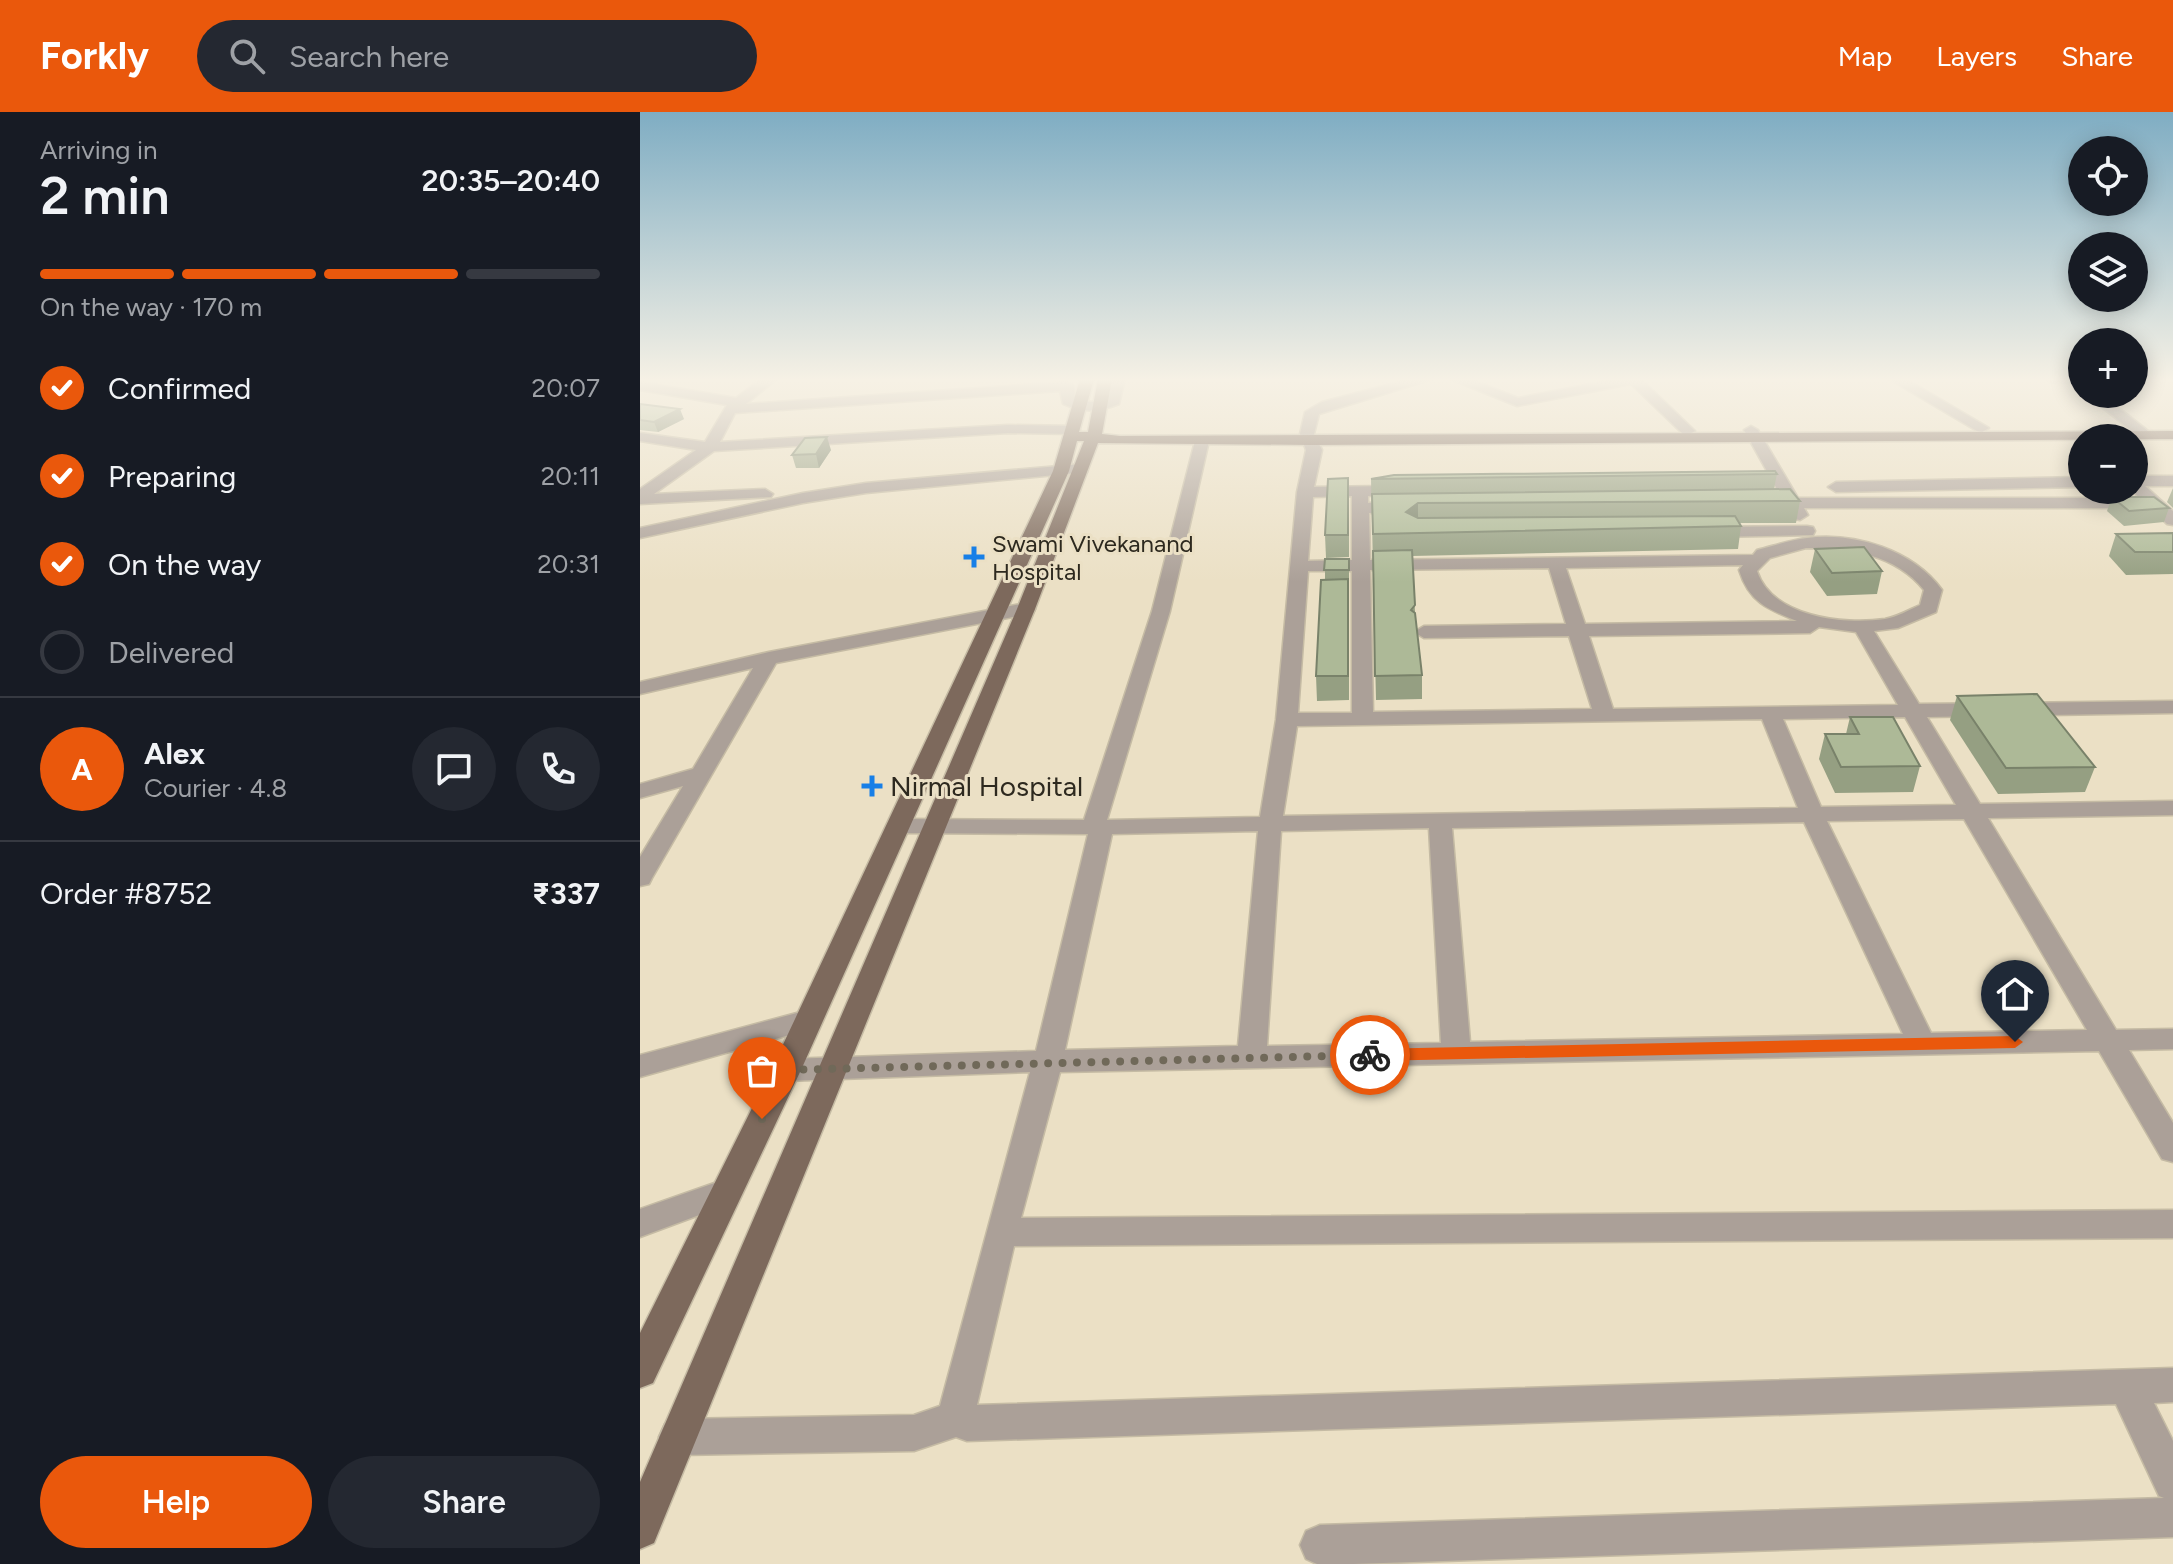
<!DOCTYPE html>
<html lang="en">
<head>
<meta charset="utf-8">
<style>
  body { margin:0; font-family:Figtree,sans-serif; background:#242831; color:#f1f3f6; height:100vh; display:flex; flex-direction:column; font-size:30px; white-space:nowrap }
  * { box-sizing:border-box; margin:0 }
  p { font-size:26px; color:#9ea1a6 }
  .icon { flex:none; width:44px; height:44px; fill:none; stroke:currentColor; stroke-width:2; stroke-linecap:round; stroke-linejoin:round }
  .map { position:relative; flex:1; overflow:hidden }
  .side { display:flex; flex-direction:column; background:#171b24; width:640px }
  .side>* { flex:none }
  .fabs { position:absolute; left:1428px; top:24px; display:grid; gap:16px }
  .fabs a { display:grid; place-items:center; width:80px; height:80px; border-radius:50%; background:#171b24; box-shadow:0 4px 20px #0003; font-size:40px }
  .pin { position:absolute; display:grid; place-items:center; width:68px; height:68px; color:#fff; margin:-82px -34px; border-radius:50% 50% 50% 0; rotate:-45deg; box-shadow:0 0 8px #0007 }
  .pin .icon { rotate:45deg }
  .courier { position:absolute; display:grid; place-items:center; width:80px; height:80px; margin:-40px; border:6px solid #ea580c; border-radius:50%; background:#fff; color:#222; box-shadow:0 2px 10px #0007 }
  .summary em { font-style:normal; font-weight:600 }
  .summary div { display:flex; flex-direction:column-reverse }
  .summary { display:flex; align-items:center; justify-content:space-between; height:136px; padding:0 40px }
  h1 { font-size:52px; font-weight:600; line-height:60px }
  .bar { display:grid; grid-template-columns:repeat(4,1fr); gap:12px 8px; align-content:center; height:96px; padding:0 40px }
  .bar i { height:10px; border-radius:6px; background:#363941 }
  .bar .active { background:#ea580c }
  .bar p { grid-column:span 4 }
  .line { display:flex; align-items:center; gap:20px; padding:0 40px; border-top:2px solid #363941 }
  .line div { flex:1 }
  .round { display:grid; place-items:center; flex:none; width:84px; height:84px; border-radius:42px; background:#242831 }
  ol { padding:0 40px; list-style:none }
  li { display:flex; align-items:center; gap:24px; height:88px }
  li p { margin-inline-start:auto }
  li .icon { padding:8px; border-radius:50%; background:#ea580c; color:#fff; stroke-width:4 }
  li:last-child { color:#9ea1a6 }
  li i { width:44px; height:44px; border:4px solid #363941; border-radius:50% }
  .cta { display:flex; gap:16px; margin-top:auto; padding:16px 40px }
  .cta a { flex:1; height:92px; border-radius:48px; background:#ea580c; color:#fff; font-size:32px; font-weight:600; line-height:92px; text-align:center }
  .cta a+a { background:#242831; color:#f1f3f6 }
  header { display:flex; align-items:center; gap:48px; box-sizing:border-box; height:112px; padding:0 40px; background:#ea580c; color:#fff }
  header strong { font-size:38px }
  nav { display:flex; gap:44px; margin-inline-start:auto; font-size:28px }
  .search { width:560px; height:72px; background:#242831; display:flex; align-items:center; gap:20px; box-sizing:border-box; padding:0 28px; border-radius:44px; color:#9ea1a6; font-size:30px }
  main { display:flex; flex:1; min-height:0 }
  .map>svg:first-child { display:block }
  .lines { fill:none; stroke-linecap:round; stroke-linejoin:round }
  .minor-casing { stroke:#c5bba4; stroke-width:3 }
  .major-casing { stroke:#c5bba4; stroke-width:3 }
  .minor { fill:#aba098; fill-rule:evenodd }
  .major { fill:#7d695c; fill-rule:evenodd }
  .wall { fill:#959f82 }
  .shaded-wall { fill:#79826a }
  .building { fill:#adb997; stroke:#79826a; stroke-width:2 }
  .route { fill:#ea580c }
  .done { stroke:#706959; stroke-width:8; stroke-dasharray:0 14.4 }
  .poi-dot { fill:#177fe7; stroke:#ebe0c5; stroke-width:3 }
  .labels { text-anchor:middle; dominant-baseline:central; stroke-width:6; stroke-linejoin:round; paint-order:stroke }
  .far-poi-label { font-size:24px; fill:#2d291f; stroke:#ebe0c5; text-anchor:start }
  .poi-label { font-size:28px; fill:#2d291f; stroke:#ebe0c5; text-anchor:start }
</style>
</head>
<body>
<header>
<strong>Forkly</strong>
<div class="search"><svg class="icon" aria-label="search" viewBox="0 0 24 24"><circle cx="10" cy="10" r="6"/><path d="M15 15l6 6"/></svg>Search here</div>
<nav><a>Map</a><a>Layers</a><a>Share</a></nav>
</header>
<main>
<section class="side">
<div class="summary"><div><h1>2 min</h1><p>Arriving in</p></div><em>20:35–20:40</em></div>
<div class="bar"><i class="active"></i><i class="active"></i><i class="active"></i><i></i><p>On the way · 170 m</p></div>
<ol>
<li><svg class="icon" aria-label="check" viewBox="0 0 24 24"><path d="M5 12l5 5 9-10"/></svg>Confirmed<p>20:07</p></li>
<li><svg class="icon" aria-label="check" viewBox="0 0 24 24"><path d="M5 12l5 5 9-10"/></svg>Preparing<p>20:11</p></li>
<li><svg class="icon" aria-label="check" viewBox="0 0 24 24"><path d="M5 12l5 5 9-10"/></svg>On the way<p>20:31</p></li>
<li><i></i>Delivered</li>
</ol>
<div class="line" style="height:144px"><b class="round" style="background:#ea580c;color:#fff">A</b><div><b>Alex</b><p>Courier · 4.8</p></div><a class="round"><svg class="icon" aria-label="chat" viewBox="0 0 24 24"><path d="M4 5h16v11H9l-5 4z"/></svg></a><a class="round"><svg class="icon" aria-label="phone" viewBox="0 0 24 24"><path d="M5 4h4l2 5-3 2q2 4 5 5l2-3 5 2v4C11 20 4 13 5 4z"/></svg></a></div>
<div class="line" style="height:104px"><div>Order #8752</div><b>₹337</b></div>
<div class="cta"><a>Help</a><a>Share</a></div>
</section>
<div class="map">
<svg width="1533" height="1452" viewBox="0 0 1533 1452">
  <rect width="100%" height="100%" fill="#ebe0c5"/>
  <g class="lines">
    <defs>
      <g id="minor">
        <path d="M121,267H137L106,292L427,270L434,274L435,287L451,290L467,287L471,267H485L479,292C459,300 443,301 423,292L420,279L95,301L80,330L368,313L433,314L440,318L433,322L368,321L74,339L14,382L125,377L133,382L131,385L0,392V377L56,338L0,329V321L65,330L87,293L0,278V270L96,286Z"/>
        <path d="M770,267H793L679,302L674,322L682,338L674,375L748,374L754,376V382L728,384V391L764,390L772,395L764,400L729,401L730,448L1113,443L1117,438C1133,434 1150,428 1167,426C1215,420 1273,438 1302,478L1296,500L1258,516L1234,519L1279,592L1533,589V601L1287,605L1340,692L1533,689V703L1348,706L1476,918L1533,917V937L1489,938L1533,1011V1050L1522,1047L1459,939L420,960L381,1106L1533,1098V1126L374,1134L337,1293L1533,1256V1290L1514,1291L1533,1329V1425L713,1452H677L666,1447L660,1433L666,1419L680,1413L1524,1386L1519,1384L1476,1292L327,1329L316,1325L274,1339L38,1343L25,1338L19,1325L25,1312L38,1307L274,1303L300,1294L390,960L146,969L136,966L131,958L136,950L146,947L396,939L448,722L259,721L251,719L247,714L251,709L259,707L444,708L512,499L555,329L562,325L569,329L530,499L467,708L620,705L636,608L657,380L666,338L660,322L665,300L682,290ZM712,384V448L668,449L673,385ZM1166,436C1210,436 1255,442 1284,478L1280,493C1269,498 1257,505 1245,507C1203,513 1132,505 1117,459L1130,446ZM1103,453L1099,458C1109,490 1127,497 1157,509L945,512L926,456ZM909,456L926,512L784,514L774,520L784,526L929,524L952,597L733,600L730,458ZM668,459H712V601H658ZM1179,515L1216,520L1258,593L973,597L949,524L1170,521ZM1265,605L1316,693L1181,695L1143,607ZM1122,607L1158,696L643,704L657,614ZM1324,707L1447,918L1291,921L1187,709ZM1164,710L1263,922L830,930L812,716ZM789,716L801,931L627,934L641,719ZM618,719L598,934L425,938L472,722Z"/>
        <path d="M810,267H830L878,286L976,267H1005L1003,269L1055,319L1048,323L1043,322L991,272L877,294Z"/>
        <path d="M1249,267H1266L1349,316L1342,320L1337,319Z"/>
        <path d="M1405,267H1442V271H1412Z"/>
        <path d="M1445,282H1461L1513,323L1511,326H1501Z"/>
        <path d="M1111,314L1118,318L1158,386H1500L1491,378H1494V364H1533V374H1505L1533,399V413L1527,412L1507,393L1500,396H1164L1168,403L1160,408L1154,407L1148,396H1129L1121,391L1129,386H1142L1104,318Z"/>
        <path d="M442,352L447,354V360L226,381L163,391L0,426V416L163,381L226,371Z"/>
        <path d="M1442,365V375L1196,380L1188,375L1196,370Z"/>
        <path d="M1167,414L1173,415L1175,419L1173,423L1068,425L1060,420L1068,415Z"/>
        <path d="M386,491L393,493L395,497L393,501L136,551L12,766L9,772L0,774V745L43,674L0,686V672L53,657L113,556L0,582V570L129,540Z"/>
        <path d="M168,898L178,901L182,908L178,915L0,965V943Z"/>
        <path d="M86,1067L97,1071L102,1080L97,1089L0,1125V1097Z"/>
      </g>
      <path id="major" d="M440,267H454L439,320H448L458,267H472L462,322L480,324L1533,319V327L672,333L458,331L395,497L14,1431L0,1437V1370L377,497L444,329H437L429,359L161,958L13,1271L0,1276V1221L131,958L413,359Z"/>
    </defs>
    <use href="#minor" class="minor-casing"/>
    <use href="#major" class="major-casing"/>
    <use href="#minor" class="minor"/>
    <use href="#major" class="major"/>
  </g>
  <g class="wall">
    <path d="M0,292L44,307L18,320L0,318Z"/>
    <path d="M191,338L179,356H156L152,343Z"/>
    <path d="M1137,362L1134,377L1160,389L1156,411H1100L1101,414L1098,437L772,444L775,500L782,563V587L736,588L731,367Z"/>
    <path d="M1533,376V396L1527,390Z"/>
    <path d="M1444,378H1494L1492,383H1449Z"/>
    <path d="M1472,385L1529,396L1524,410L1484,414L1467,399Z"/>
    <path d="M709,387V445L686,446L685,423Z"/>
    <path d="M1533,421V462L1486,463L1469,444L1476,422Z"/>
    <path d="M1175,437L1242,459L1237,482L1187,484L1170,460Z"/>
    <path d="M685,447H709V588L677,589L676,564L685,468Z"/>
    <path d="M1317,584L1455,655L1445,680L1358,682L1310,608Z"/>
    <path d="M1210,605L1280,654L1273,680L1195,681L1179,647L1185,622H1206Z"/>
  </g>
  <g class="shaded-wall">
    <path d="M40,297L44,307L18,320L14,310Z"/>
    <path d="M187,325L191,338L179,356L176,342Z"/>
    <path d="M778,391V413L766,422V400Z"/>
  </g>
  <g class="building">
    <path d="M0,292L40,297L14,310L0,308Z"/>
    <path d="M187,325L176,342L152,343L165,326Z"/>
    <path d="M1135,359L1137,362L731,367L754,363Z"/>
    <path d="M708,366V423H685L688,367Z"/>
    <path d="M1150,377L1160,389L778,391L766,400L778,406L1095,404L1101,414L733,422L732,382Z"/>
    <path d="M1472,385H1514L1529,396L1489,399Z"/>
    <path d="M1533,421V440H1495L1476,422Z"/>
    <path d="M1224,435L1242,459L1192,461L1175,437Z"/>
    <path d="M772,438L775,493L771,498L775,501L782,563L735,564L733,439Z"/>
    <path d="M685,447H709V458H684Z"/>
    <path d="M708,467V564H676L681,468Z"/>
    <path d="M1397,582L1455,655L1366,656L1317,584Z"/>
    <path d="M1210,605H1253L1280,654L1201,655L1185,622H1219Z"/>
  </g>
  <linearGradient id="sky" x2="0" y2="1"><stop stop-color="#7fadc3"/><stop offset="0.57" stop-color="#f6f1e5"/><stop offset="1" stop-color="#f6f1e5" stop-opacity="0"/></linearGradient>
  <rect width="1533" height="470" fill="url(#sky)"/>
  <path class="route" d="M1375,924L1383,930L1375,936L730,949L723,943L730,937Z"/>
  <g class="lines">
    <path class="done" d="M122,1007L146,958L730,943"/>
  </g>
  <g class="poi-dot">
    <path d="M330 433h8v8h8v8h-8v8h-8v-8h-8v-8h8z"/>
    <path d="M228 662h8v8h8v8h-8v8h-8v-8h-8v-8h8z"/>
  </g>
  <g class="labels">
    <g class="far-poi-label">
      <text x="352" y="431">Swami Vivekanand<tspan x="352" dy="28">Hospital</tspan></text>
    </g>
    <g class="poi-label">
      <text x="250" y="674">Nirmal Hospital</text>
    </g>
  </g>
</svg>
<div class="fabs">
<a><svg class="icon" aria-label="locate" viewBox="0 0 24 24"><circle cx="12" cy="12" r="6"/><path d="M12 2v4M12 18v4M2 12h4M18 12h4"/></svg></a>
<a><svg class="icon" aria-label="layers" viewBox="0 0 24 24"><path d="M12 4l9 5-9 5-9-5zM3 14l9 5 9-5"/></svg></a>
<a>+</a>
<a>−</a>
</div>
<div class="pin" style="left:122px;top:1007px;background:#ea580c"><svg class="icon" aria-label="bag" viewBox="0 0 24 24"><path d="M5 8h14l-1 12H6zM9 8a3 3 0 0 1 6 0"/></svg></div>
<div class="pin" style="left:1375px;top:930px;background:#1f2937"><svg class="icon" aria-label="home" viewBox="0 0 24 24"><path d="M3 11l9-7 9 7M6 9v11h12V9"/></svg></div>
<div class="courier" style="left:730px;top:943px"><svg class="icon" aria-label="bike" viewBox="0 0 24 24"><circle cx="6" cy="16" r="4"/><circle cx="18" cy="16" r="4"/><path d="M6 16l4-8h5l3 8M10 8l3 8H6M13 5h3"/></svg></div>
</div>
</main>
</body>
</html>
